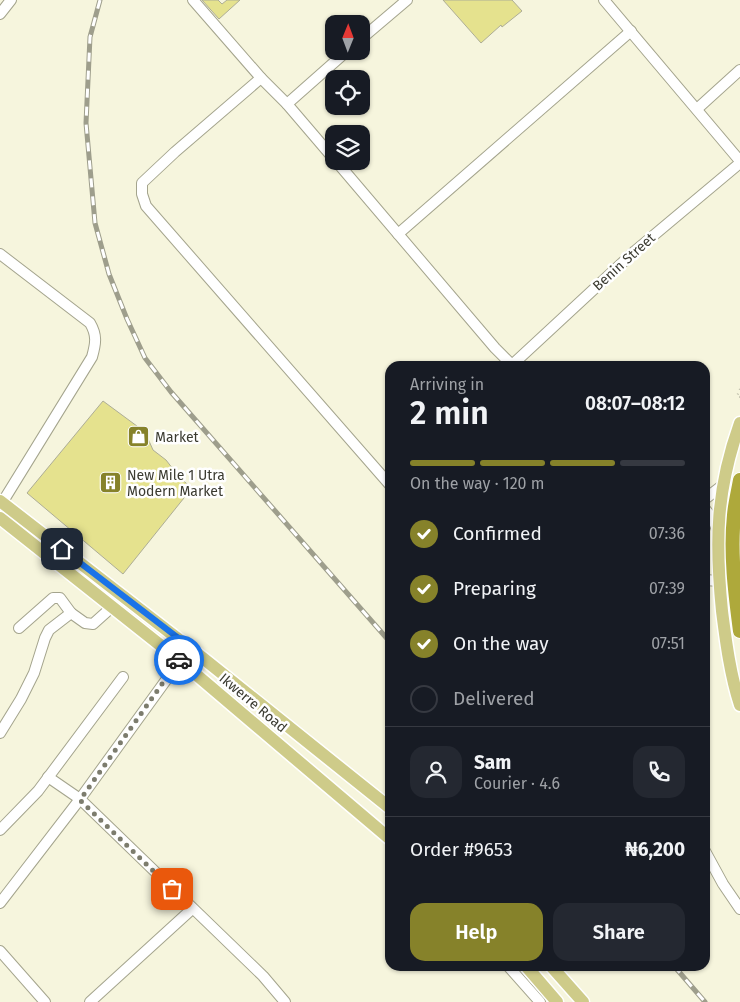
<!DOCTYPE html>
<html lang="en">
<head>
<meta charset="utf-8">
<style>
  body { margin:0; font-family:"Fira Sans",sans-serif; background:#242831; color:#f1f3f6; height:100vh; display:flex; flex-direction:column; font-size:19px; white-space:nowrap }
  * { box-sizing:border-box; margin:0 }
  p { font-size:16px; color:#9ea1a6 }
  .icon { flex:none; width:28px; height:28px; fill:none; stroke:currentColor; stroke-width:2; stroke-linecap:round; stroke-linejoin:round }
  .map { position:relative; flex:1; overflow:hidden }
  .sheet { position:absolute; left:385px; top:361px; width:325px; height:610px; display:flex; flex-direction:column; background:#171b24; border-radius:15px; box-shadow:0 1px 4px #0004 }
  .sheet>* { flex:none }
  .needle { width:32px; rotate:1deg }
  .buttons { position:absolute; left:325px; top:15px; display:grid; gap:10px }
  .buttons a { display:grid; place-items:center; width:45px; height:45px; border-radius:10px; background:#171b24; box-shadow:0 1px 4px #0004; font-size:25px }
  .pin { position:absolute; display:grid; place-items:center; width:42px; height:42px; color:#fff; margin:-21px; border-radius:10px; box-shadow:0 2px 8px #0006 }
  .courier { position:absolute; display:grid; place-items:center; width:50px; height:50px; margin:-25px; border:4px solid #1a73e8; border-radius:50%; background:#fff; color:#222; box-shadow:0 1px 6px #0007 }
  .head em { font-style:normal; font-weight:600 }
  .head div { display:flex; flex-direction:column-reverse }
  .head { display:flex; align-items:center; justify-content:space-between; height:85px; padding:0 25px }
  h1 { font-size:32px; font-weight:600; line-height:38px }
  .bar { display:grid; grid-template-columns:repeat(4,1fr); gap:8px 5px; align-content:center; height:60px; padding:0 25px }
  .bar i { height:6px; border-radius:4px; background:#363941 }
  .bar .active { background:#86822a }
  .bar p { grid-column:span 4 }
  .line { display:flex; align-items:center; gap:12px; padding:0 25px; border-top:1px solid #363941 }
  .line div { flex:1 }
  .round { display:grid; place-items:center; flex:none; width:52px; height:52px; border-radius:15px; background:#242831 }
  ol { padding:0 25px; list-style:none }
  li { display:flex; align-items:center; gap:15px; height:55px }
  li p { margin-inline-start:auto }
  li .icon { padding:5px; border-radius:50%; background:#86822a; color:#fff; stroke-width:4 }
  li:last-child { color:#9ea1a6 }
  li i { width:28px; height:28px; border:2px solid #363941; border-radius:50% }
  .action { display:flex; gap:10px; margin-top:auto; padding:10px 25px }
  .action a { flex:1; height:58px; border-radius:15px; background:#86822a; color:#fff; font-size:20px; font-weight:600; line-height:58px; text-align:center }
  .action a+a { background:#242831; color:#f1f3f6 }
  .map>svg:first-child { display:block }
  .building { fill:#e5e28e; stroke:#adad96 }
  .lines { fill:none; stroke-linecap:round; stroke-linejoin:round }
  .minor-casing { stroke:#a4a48d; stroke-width:12 }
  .major-casing { stroke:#fff; stroke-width:15 }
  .highway-casing { stroke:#fff; stroke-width:16 }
  .path { stroke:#bab9a6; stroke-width:2; stroke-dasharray:1 4; stroke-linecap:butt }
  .minor { stroke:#fff; stroke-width:10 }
  .major { stroke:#cecb89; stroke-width:12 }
  .highway { stroke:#aea93b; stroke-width:14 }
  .rail-casing { stroke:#9e9e8c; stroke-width:5 }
  .rail { stroke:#fff; stroke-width:3; stroke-dasharray:9; stroke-linecap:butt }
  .done { stroke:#7c7c6d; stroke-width:5; stroke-dasharray:0 9 }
  .route { stroke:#1a73e8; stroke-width:6 }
  .labels { text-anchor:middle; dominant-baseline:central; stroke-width:5; stroke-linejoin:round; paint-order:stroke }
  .street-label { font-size:14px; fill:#3b3b31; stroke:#fff }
  .poi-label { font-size:14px; fill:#3b3b31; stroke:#fff; text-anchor:start }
</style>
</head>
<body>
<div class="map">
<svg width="740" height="1002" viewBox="0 0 740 1002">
  <rect width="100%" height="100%" fill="#f6f5dd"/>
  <g class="building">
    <path d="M202,0H218L222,4L227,0H240L219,19Z"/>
    <path d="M443,0H512L522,11L502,27L501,25L481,43Z"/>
    <path d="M103,401L145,432L153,450L166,460L180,478L192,488L123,574L27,493Z"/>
  </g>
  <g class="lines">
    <defs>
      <g id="minor">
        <path d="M193,0L261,78L287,104L334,159"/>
        <path d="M604,0L740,161"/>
        <path d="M0,14L11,0"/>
        <path d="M361,39L407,0"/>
        <path d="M261,78L175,152L142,183V194L146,206L390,485"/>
        <path d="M287,104L347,51"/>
        <path d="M697,109L740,70"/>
        <path d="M336,161L495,348L513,366"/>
        <path d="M398,234L631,31"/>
        <path d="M0,254L90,323C97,335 96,343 92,357L2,503"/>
        <path d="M512,365L635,251L740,163"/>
        <path d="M705,499L723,485"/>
        <path d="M705,509L713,519L717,530"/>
        <path d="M705,580L719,581"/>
        <path d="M19,628L53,598H60L71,613"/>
        <path d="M0,733L21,699L34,673L45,638L49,630L71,613L85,623L93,624L112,607"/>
        <path d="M48,777L80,799L263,976L285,1002"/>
        <path d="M0,830L38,791L123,677"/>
        <path d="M705,851L723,884L740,909"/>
        <path d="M0,903L80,799L190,647"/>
        <path d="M0,951L45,1002"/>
        <path d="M508,966L540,1002"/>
        <path d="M90,1002L192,909"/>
      </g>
      <g id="major">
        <path d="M740,423C716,490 715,541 722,611C726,642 730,674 740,705"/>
        <path d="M0,501L204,659L390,808"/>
        <path d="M0,518L179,660L390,839"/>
        <path d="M526,966L557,1002"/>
        <path d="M551,966L583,1002"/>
      </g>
      <path id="highway" d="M740,480C738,492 735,503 734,515C730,553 735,593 740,631"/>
    </defs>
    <use href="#minor" class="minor-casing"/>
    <use href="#major" class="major-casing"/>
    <use href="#highway" class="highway-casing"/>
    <path class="path" d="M740,389L737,396L740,397"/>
    <use href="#minor" class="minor"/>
    <use href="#major" class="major"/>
    <use href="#highway" class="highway"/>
    <defs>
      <g id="rail">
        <path d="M100,0L90,37L86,123L95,223L109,274L127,319L145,358L171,392L390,642"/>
        <path d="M674,966L705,1002"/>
      </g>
    </defs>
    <use href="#rail" class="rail-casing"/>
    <use href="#rail" class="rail"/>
  </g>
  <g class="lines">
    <path class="done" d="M172,889L80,800L179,660"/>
    <path class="route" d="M62,549L190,647L179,660"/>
  </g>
  <defs>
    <symbol id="shop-square" viewBox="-11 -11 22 22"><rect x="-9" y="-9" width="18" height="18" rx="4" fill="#86822a" stroke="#fff"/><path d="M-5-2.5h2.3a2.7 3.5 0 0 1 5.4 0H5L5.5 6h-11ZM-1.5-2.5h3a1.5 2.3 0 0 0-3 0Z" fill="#fff"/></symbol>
    <symbol id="building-square" viewBox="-11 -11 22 22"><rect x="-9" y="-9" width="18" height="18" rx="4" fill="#86822a" stroke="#fff"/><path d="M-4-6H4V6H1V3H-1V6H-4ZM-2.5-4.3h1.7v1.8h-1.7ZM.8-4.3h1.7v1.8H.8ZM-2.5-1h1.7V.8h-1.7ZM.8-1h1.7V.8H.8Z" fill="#fff"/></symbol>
  </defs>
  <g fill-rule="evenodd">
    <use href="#shop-square" x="126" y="424" width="25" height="25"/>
    <use href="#building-square" x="98" y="470" width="25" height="25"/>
  </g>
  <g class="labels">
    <g class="street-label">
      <text transform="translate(624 262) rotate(-42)">Benin Street</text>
      <text transform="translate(253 703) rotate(40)">Ikwerre Road</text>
    </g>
    <g class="poi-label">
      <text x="155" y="437">Market</text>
      <text x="127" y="475">New Mile 1 Utra<tspan x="127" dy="16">Modern Market</tspan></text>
    </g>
  </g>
</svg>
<div class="buttons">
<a><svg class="needle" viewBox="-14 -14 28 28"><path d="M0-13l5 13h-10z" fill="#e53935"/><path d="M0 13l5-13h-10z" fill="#9ea1a6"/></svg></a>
<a><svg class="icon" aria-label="locate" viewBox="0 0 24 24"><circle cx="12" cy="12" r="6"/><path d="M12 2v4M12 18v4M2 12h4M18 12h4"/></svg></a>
<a><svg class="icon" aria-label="layers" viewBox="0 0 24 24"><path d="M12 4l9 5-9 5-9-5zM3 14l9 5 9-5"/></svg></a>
</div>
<div class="pin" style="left:172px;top:889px;background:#ea580c"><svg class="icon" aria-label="bag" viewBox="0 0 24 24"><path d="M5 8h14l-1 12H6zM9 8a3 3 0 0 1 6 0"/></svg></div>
<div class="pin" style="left:62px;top:549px;background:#1f2937"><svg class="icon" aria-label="home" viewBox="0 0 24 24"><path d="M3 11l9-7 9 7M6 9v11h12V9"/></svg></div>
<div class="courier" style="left:179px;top:660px"><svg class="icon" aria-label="car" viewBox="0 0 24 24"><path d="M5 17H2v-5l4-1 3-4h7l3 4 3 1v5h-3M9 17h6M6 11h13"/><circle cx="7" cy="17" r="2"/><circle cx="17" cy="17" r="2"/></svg></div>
<section class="sheet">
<div class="head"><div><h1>2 min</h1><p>Arriving in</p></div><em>08:07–08:12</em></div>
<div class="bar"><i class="active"></i><i class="active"></i><i class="active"></i><i></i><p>On the way · 120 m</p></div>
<ol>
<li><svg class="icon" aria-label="check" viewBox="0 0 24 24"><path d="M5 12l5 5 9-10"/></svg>Confirmed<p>07:36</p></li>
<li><svg class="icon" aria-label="check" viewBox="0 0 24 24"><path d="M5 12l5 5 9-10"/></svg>Preparing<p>07:39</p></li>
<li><svg class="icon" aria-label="check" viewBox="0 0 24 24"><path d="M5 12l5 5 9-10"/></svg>On the way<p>07:51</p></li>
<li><i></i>Delivered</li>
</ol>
<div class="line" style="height:90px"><a class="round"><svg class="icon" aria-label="person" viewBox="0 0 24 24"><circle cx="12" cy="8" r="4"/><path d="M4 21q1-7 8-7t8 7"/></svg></a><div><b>Sam</b><p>Courier · 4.6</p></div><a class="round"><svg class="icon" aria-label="phone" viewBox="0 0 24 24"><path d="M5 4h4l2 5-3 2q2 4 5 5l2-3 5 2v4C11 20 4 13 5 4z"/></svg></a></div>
<div class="line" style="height:65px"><div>Order #9653</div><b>₦6,200</b></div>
<div class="action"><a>Help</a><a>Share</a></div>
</section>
</div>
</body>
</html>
